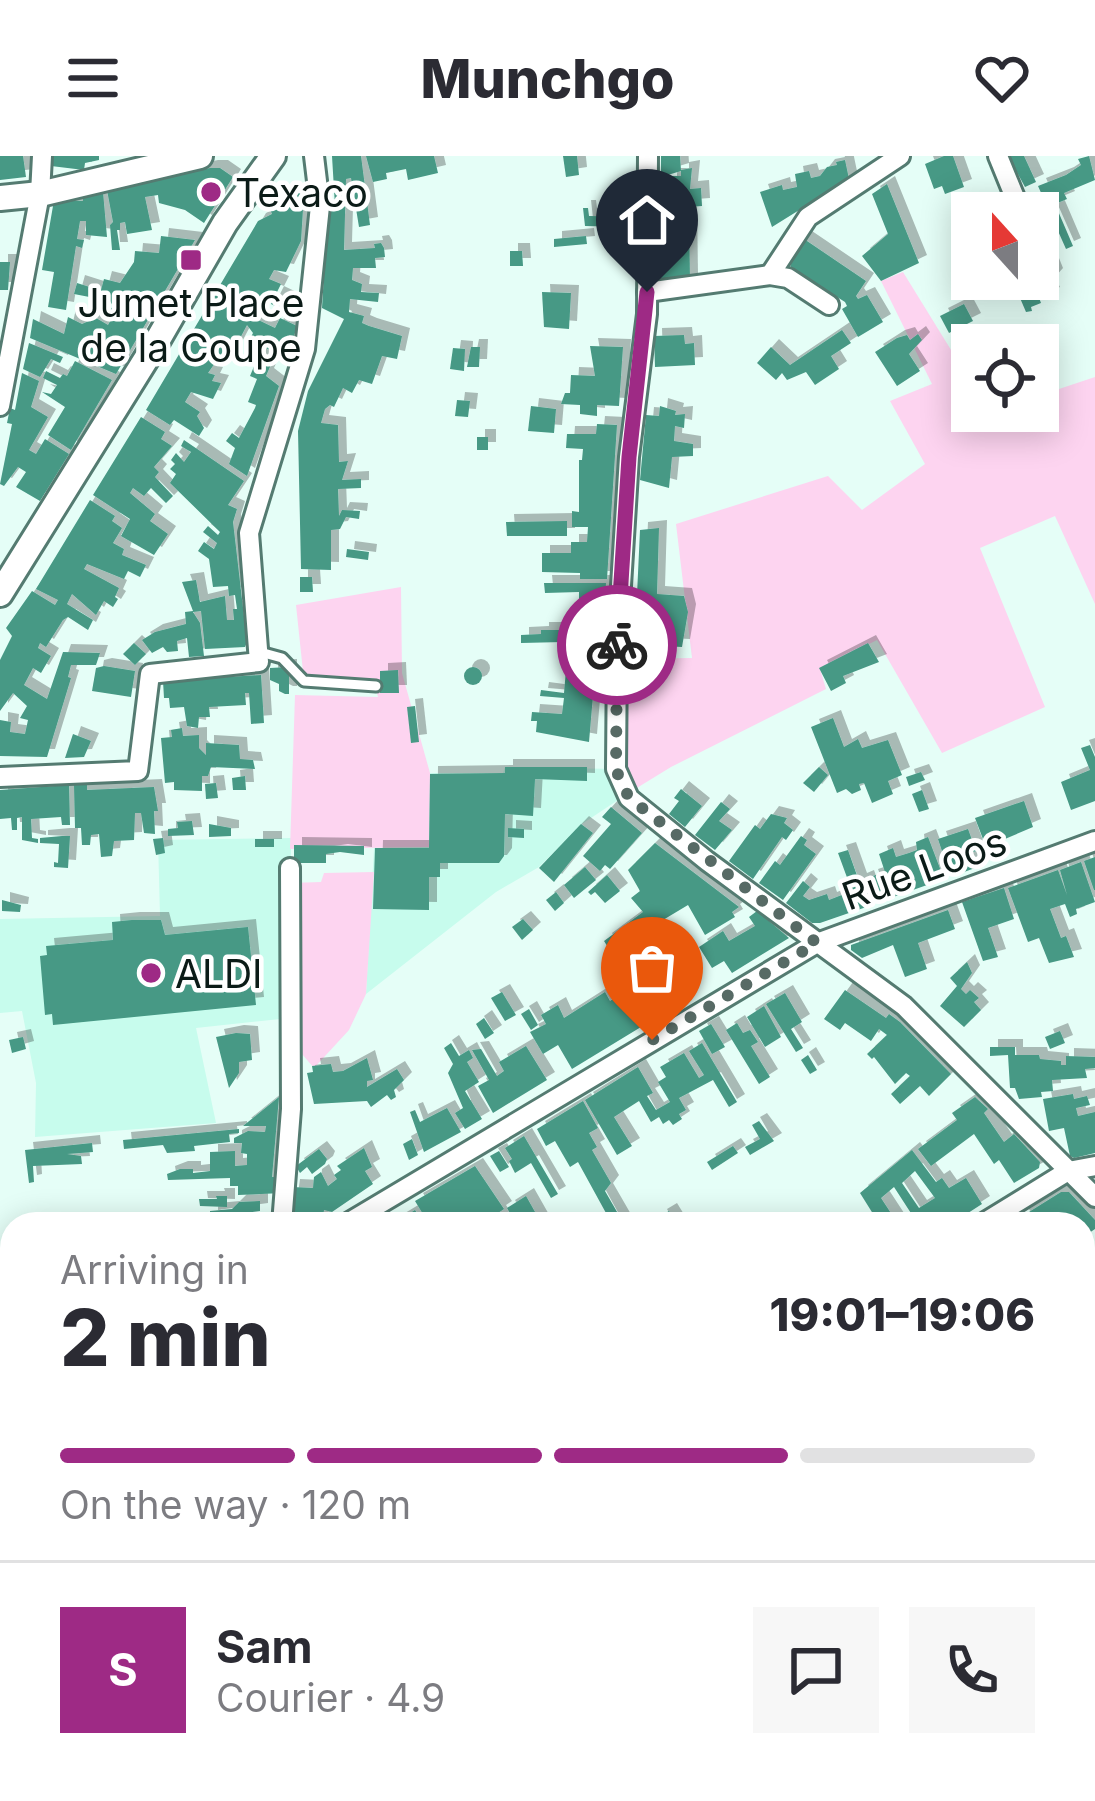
<!DOCTYPE html>
<html lang="en">
<head>
<meta charset="utf-8">
<style>
  body { margin:0; font-family:Inter,sans-serif; background:#f7f7f7; color:#2b2b33; height:100vh; display:flex; flex-direction:column; font-size:45px; white-space:nowrap }
  * { box-sizing:border-box; margin:0 }
  p { font-size:39px; color:#7c7c81 }
  .icon { flex:none; width:66px; height:66px; fill:none; stroke:currentColor; stroke-width:2; stroke-linecap:round; stroke-linejoin:round }
  .map { position:relative; flex:1; overflow:hidden }
  .panel { position:absolute; left:0px; top:1056px; width:1095px; height:591px; display:flex; flex-direction:column; background:#fff; border-radius:36px 36px 0 0; box-shadow:0 6px 30px #0003 }
  .panel>* { flex:none }
  .needle { width:78px; rotate:339deg }
  .buttons { position:absolute; left:951px; top:36px; display:grid; gap:24px }
  .buttons a { display:grid; place-items:center; width:108px; height:108px; border-radius:0px; background:#fff; box-shadow:0 6px 30px #0003; font-size:60px }
  .pin { position:absolute; display:grid; place-items:center; width:102px; height:102px; color:#fff; margin:-123px -51px; border-radius:50% 50% 50% 0; rotate:-45deg; box-shadow:0 0 12px #0007 }
  .pin .icon { rotate:45deg }
  .courier { position:absolute; display:grid; place-items:center; width:120px; height:120px; margin:-60px; border:9px solid #9e2a85; border-radius:50%; background:#fff; color:#222; box-shadow:0 3px 15px #0007 }
  .headline em { font-style:normal; font-weight:800 }
  .headline div { display:flex; flex-direction:column-reverse }
  .headline { display:flex; align-items:center; justify-content:space-between; height:204px; padding:0 60px }
  h1 { font-size:78px; font-weight:800; line-height:90px }
  .bar { display:grid; grid-template-columns:repeat(4,1fr); gap:18px 12px; align-content:center; height:144px; padding:0 60px }
  .bar i { height:15px; border-radius:9px; background:#e1e1e2 }
  .bar .selected { background:#9e2a85 }
  .bar p { grid-column:span 4 }
  .line { display:flex; align-items:center; gap:30px; padding:0 60px; border-top:3px solid #e1e1e2 }
  .line div { flex:1 }
  .round { display:grid; place-items:center; flex:none; width:126px; height:126px; border-radius:0px; background:#f7f7f7 }
  header { display:flex; justify-content:space-between; align-items:center; height:156px; padding:0 60px; background:#fff; font-size:54px; font-weight:800 }
  .map>svg:first-child { display:block }
  .built { fill:#c7fced }
  .green { fill:#fdd4f0 }
  .building { fill:#469985; fill-rule:evenodd; filter:url(#shadow) }
  .lines { fill:none; stroke-linecap:round; stroke-linejoin:round }
  .service-casing { stroke:#547b71; stroke-width:15 }
  .minor-casing { stroke:#547b71; stroke-width:24 }
  .tertiary-casing { stroke:#547b71; stroke-width:30 }
  .service { stroke:#fff; stroke-width:9 }
  .minor { stroke:#fff; stroke-width:18 }
  .tertiary { stroke:#fff; stroke-width:24 }
  .done { stroke:#576a65; stroke-width:12; stroke-dasharray:0 21.6 }
  .route { stroke:#9e2a85; stroke-width:15 }
  .poi-dot { fill:#9e2a85; stroke:#fff; stroke-width:4.5 }
  .labels { text-anchor:middle; dominant-baseline:central; stroke-width:9; stroke-linejoin:round; paint-order:stroke }
  .poi-label { font-size:39px; fill:#0b1b17; stroke:#fff; text-anchor:start }
  .street-label { font-size:39px; fill:#0b1b17; stroke:#fff }
</style>
</head>
<body>
<header><svg class="icon" aria-label="menu" viewBox="0 0 24 24"><path d="M4 6h16M4 12h16M4 18h16"/></svg>Munchgo<svg class="icon" aria-label="heart" viewBox="0 0 24 24"><path d="M12 20l-8-8c-3-5 5-10 8-4 3-6 11-1 8 4z"/></svg></header>
<div class="map">
<svg width="1095" height="1645" viewBox="0 0 1095 1645">
  <defs>
    <filter id="shadow"><feDropShadow dx="8" dy="-8" stdDeviation="0" flood-color="#0004"/></filter>
  </defs>
  <rect width="100%" height="100%" fill="#e5fef7"/>
  <g class="built">
    <path d="M505,611L616,613L627,638L582,668L539,711L496,736L366,838L374,692L428,691L430,617H503Z"/>
    <path d="M291,682L290,862L196,872L216,967L35,981L36,927L22,855L0,857V763L160,760L158,684Z"/>
    <path d="M12,1358V1635H64L65,1645H0V1377L4,1362Z"/>
  </g>
  <g class="green">
    <path d="M903,116L972,228V255H1038V222L1047,237L1095,221V448L1055,360L980,392L1045,551L942,597L877,484L820,513L826,533L671,611L627,638V503L692,502L676,368L828,320L862,354L925,308L890,245L932,228L881,125Z"/>
    <path d="M401,431L402,517L430,617L429,691L290,693L295,539L378,541L373,522L304,525L296,449Z"/>
    <path d="M374,716L366,838L349,874L314,912L290,884V727L321,726L324,717Z"/>
  </g>
  <g class="building">
    <path d="M0,0H23L26,21L0,24Z"/>
    <path d="M52,0H99V4L85,7L84,14L51,10Z"/>
    <path d="M332,0H361L370,69L359,71L351,22L346,23L344,94L375,92L374,88L381,87L384,92L385,101L375,102L376,112H353L352,124L362,128L361,136L379,137L378,146L350,143L349,156L364,160L362,167L369,170L402,180L397,203L382,200L372,228L359,224L352,237L343,232L334,251L330,249L325,253L321,267L338,269L339,306L348,305L342,324L361,323V332L338,333L339,360L342,354L360,355L359,363L346,361L340,373L331,374V414L301,413L298,275L308,235L344,163L322,152L328,51L335,50Z"/>
    <path d="M366,0H434L438,17L408,24L406,13L386,17L387,23L373,26Z"/>
    <path d="M563,0H577L579,19L566,21Z"/>
    <path d="M661,0H680L681,15L661,21Z"/>
    <path d="M944,0H953L964,31L945,38L942,30L934,33L925,8Z"/>
    <path d="M1008,0H1024L1036,26L1025,31Z"/>
    <path d="M1089,0L1095,24L1064,37L1067,43L1055,48L1073,90L1066,93L1038,30L1066,19L1081,9L1078,3Z"/>
    <path d="M845,4L849,23L772,71L760,36L782,29L783,34L797,31L795,18L809,15L811,22L820,20L827,11L837,9L836,6Z"/>
    <path d="M210,12H220L233,21L204,67L185,54L159,47L158,39L145,41L152,74L127,78L125,66L120,67V74H117L120,94H112L110,69L113,66L107,34Z"/>
    <path d="M692,12L690,33L701,32L702,50L661,53V33H669V20H681V14Z"/>
    <path d="M887,28L919,107L881,125L862,100L888,78L872,38Z"/>
    <path d="M103,36L107,81L86,79V65H80L77,83L84,84L82,92L76,90L66,154L48,151L54,116L42,114L53,50L59,44L83,45V39Z"/>
    <path d="M289,36L304,37L301,85L286,116L274,114L269,123L281,128L276,138L295,147L292,158L271,148L276,138L268,135L254,162L275,172L280,162L297,170L294,180L289,179L284,194L278,191L275,197L250,183L253,177L247,169L227,207L210,196L209,199L217,204L208,217L215,219L212,225L221,227L213,243L191,236L185,246L200,256L197,260L204,272L199,280L174,264L170,269L146,254L258,65L272,58L269,50L289,42Z"/>
    <path d="M583,52H588L589,60L643,61L641,100H624L626,71L585,70Z"/>
    <path d="M689,56L690,126L661,127V57Z"/>
    <path d="M1045,56L1052,81L1041,85L1055,120L1047,129L1052,139L1044,142L1036,123L1038,58Z"/>
    <path d="M161,80L195,84L116,218L30,182L33,163L64,178L68,161L82,168L96,162L108,169L112,162L107,159L113,150L110,145L74,138L77,127L99,134L100,138L104,123L120,127L134,106L135,95L159,97Z"/>
    <path d="M586,80L587,88L554,91V83Z"/>
    <path d="M804,83L866,125L856,140L858,143L867,139L883,166L858,181L842,153L847,150L845,146L791,112L789,104Z"/>
    <path d="M510,95H522L523,110H510Z"/>
    <path d="M0,106H10L8,134H0Z"/>
    <path d="M1017,123H1032L1041,147L1031,151L1032,155L1026,156L1017,135L1021,134Z"/>
    <path d="M542,136L571,137L569,173L544,171Z"/>
    <path d="M964,148L973,165L949,177L940,160Z"/>
    <path d="M842,174L851,187L831,200L839,213L815,229L806,216L787,224L782,217L776,224L757,207L771,191L790,209Z"/>
    <path d="M918,178L922,184L909,198L920,215L897,230L875,196L897,182L907,179L910,184Z"/>
    <path d="M684,179L685,188L694,187L695,209L655,211L654,180Z"/>
    <path d="M29,187L63,201L60,207L51,203L40,221L23,213Z"/>
    <path d="M590,190L623,191L619,250L597,249V260L580,258V249L561,248L565,237H570L571,219L595,220Z"/>
    <path d="M471,191H480L479,211H467Z"/>
    <path d="M453,192L465,193L464,215L450,213Z"/>
    <path d="M260,196L272,206L266,220L279,230L247,320L229,308L235,292L226,285L232,277L239,282L255,252L256,249L248,246L257,223L250,220Z"/>
    <path d="M75,205L112,224L71,294L48,279L65,251L42,236L51,238L57,229L43,222L46,215L60,222L63,218L67,220Z"/>
    <path d="M22,217L39,225L31,251L48,261L29,294L36,298L45,283L69,298L40,345L16,331L26,316L18,311L4,330L0,328L12,268L7,267L10,252L15,254Z"/>
    <path d="M457,244L470,245L468,261L455,260Z"/>
    <path d="M531,250L556,253L554,277L528,275Z"/>
    <path d="M660,250L676,255L675,259L685,258L684,272L675,270L674,285L693,288V300L672,301L669,332L640,324L646,259L659,260Z"/>
    <path d="M141,261L165,276L161,283L172,290L154,311L159,316L155,321L173,340L166,347L151,332L144,340L133,332L130,337L155,358L150,365L168,378L154,399L121,380L130,363L93,339Z"/>
    <path d="M597,268L617,269L607,423H580V417L542,416V397H571V386H587L588,371H572V355L579,356V304H582L583,293L566,292L567,278H596Z"/>
    <rect x="477" y="281" width="11" height="13"/>
    <path d="M184,284L244,325L228,349L237,353L233,366L247,486L245,491L205,493L201,455L193,456L200,467L204,500L189,501L187,482L177,485L178,495L167,496L163,491L152,497L142,484L155,476L186,468L185,456L193,455L182,426L196,424L200,446L225,440L227,464H234L233,453H237L235,439L229,440L228,430L213,431L209,403L198,395L204,386L214,393L217,387L203,376L208,370L218,379L220,376L170,327L176,318L170,313L175,308L171,304L176,297L184,306L191,296L181,290Z"/>
    <path d="M90,344L115,360L112,365L122,372L113,387L124,393L122,399L146,409L140,421L128,415L124,423L87,408L84,413L119,432L115,441L118,443L113,451L104,445L96,459L72,438L67,448L93,464L88,474L68,461L63,464L46,491L40,487L38,492L51,500L41,517L33,512L24,529L47,543L63,496L100,497L96,509H71L68,521L71,522L47,601L0,600V564L11,566L10,576L25,578L28,564L20,562L27,550L13,537L0,555V504L12,480L6,472L32,435L55,449L58,444L36,433Z"/>
    <path d="M567,365V380H507L506,366Z"/>
    <path d="M659,372L657,438L684,440L688,456L682,491L662,490L663,482H635L640,374Z"/>
    <path d="M347,393L369,396L368,404L346,401Z"/>
    <path d="M300,421H312L313,436H300Z"/>
    <path d="M544,427H606L605,444H579V436L545,437Z"/>
    <path d="M576,449H604V484L571,482Z"/>
    <path d="M541,474H563V486L521,487V479L541,478Z"/>
    <path d="M134,487L146,498L135,509L123,498Z"/>
    <path d="M868,487L879,506L843,520L846,527L831,535L819,512Z"/>
    <path d="M104,510L135,515L131,541L92,535L96,512Z"/>
    <path d="M289,511V538H285L279,535V528L270,524V512Z"/>
    <circle cx="473" cy="520" r="9"/>
    <path d="M398,514L399,537H380V515Z"/>
    <path d="M566,514L595,516L589,586L536,576L537,565H531L532,556L562,558L564,542L540,540L541,534L564,537Z"/>
    <path d="M261,519L264,567L251,568L249,537H245L246,549L209,551L210,561H199L198,572L187,570L184,551L170,552L169,542H164L163,525Z"/>
    <path d="M415,550L419,586L411,587L407,551Z"/>
    <path d="M833,562L844,591L858,583L862,592L888,584L902,619L888,625L893,638L872,647L864,627L859,628L861,634L852,638L846,633L837,637L811,571Z"/>
    <path d="M182,572L183,580L199,579V592L206,599V587L239,589L240,603L253,604L255,613L211,611L208,620H202V635L174,634V626L165,627L161,582L172,581L171,574Z"/>
    <path d="M73,578L91,585L84,601L65,602Z"/>
    <path d="M1090,589L1095,601V645L1071,654L1061,626L1090,614L1081,592Z"/>
    <path d="M505,611H587V625L535,623L533,660L505,658L504,700L499,707H440V721H429V754L373,753L375,692H429L430,618L505,617Z"/>
    <path d="M819,611L828,619L814,636L803,627Z"/>
    <path d="M921,616L925,624L909,630L906,621Z"/>
    <path d="M245,620L246,634H233L232,622Z"/>
    <path d="M216,627L218,642L206,643L205,628Z"/>
    <path d="M69,629L70,669H62L61,661L31,663L32,682L38,683V687L22,684V661L17,662V674H12L11,662L0,663V634Z"/>
    <path d="M74,629H87V634L154,631L158,655H154L155,678L144,677L141,657H135L134,684L114,685L112,700L101,701L99,678L91,679L90,689H82L81,672H75Z"/>
    <path d="M681,633L702,650L685,671L669,658L679,645L674,642Z"/>
    <path d="M922,634L929,653L919,656L912,638Z"/>
    <path d="M1024,645L1033,671L986,691L975,662Z"/>
    <path d="M721,646L730,653L719,665L732,674L715,694L695,679Z"/>
    <path d="M611,651L642,677L610,713L605,709L600,715L583,700L611,668L602,661Z"/>
    <path d="M771,658L787,662L784,667L793,674L786,684L782,681L753,723L729,705L755,669L760,673Z"/>
    <path d="M192,665L194,679L168,680V673L178,672L177,666Z"/>
    <path d="M209,668L231,672V680L209,681Z"/>
    <path d="M581,668L593,677L554,726L539,712Z"/>
    <path d="M508,672L524,673V682L508,681Z"/>
    <path d="M968,673L976,695L970,697L975,712L956,719L947,696L943,698L938,683Z"/>
    <path d="M62,680H70L68,712L54,711V706L58,707L59,688L40,687V682Z"/>
    <path d="M801,680L807,684L804,689L816,698L783,744L759,727L775,705L780,709Z"/>
    <path d="M928,681L944,723L879,746L870,721L885,716L879,698L893,692L896,701L909,697L917,694L916,686Z"/>
    <path d="M163,682L165,697L156,699L153,683Z"/>
    <rect x="255" y="683" width="19" height="8"/>
    <path d="M655,687L739,751L732,756L735,761L705,779L688,749L653,770L666,792L653,799L640,778L611,796L604,785L643,756L631,742L640,735L628,714Z"/>
    <path d="M294,689L364,690V699L340,696L326,698V707H294Z"/>
    <path d="M848,694L859,725L866,722L875,748L820,767H812L786,747L803,725L810,731L803,740L809,744L827,738L829,744L852,735L838,697Z"/>
    <path d="M1095,701V734H1094L1084,705Z"/>
    <path d="M1081,706L1095,746L1076,753L1077,758L1070,761L1065,748L1050,753L1061,782L1066,780L1074,801L1049,807L1039,782L1028,786L1008,732L1058,714L1067,739L1060,714Z"/>
    <path d="M585,711L596,724L574,742L564,729Z"/>
    <path d="M607,719L620,735L605,747L595,736L591,739L588,736Z"/>
    <path d="M1004,732L1014,763L988,772L998,801L983,805L962,746Z"/>
    <path d="M556,736L564,747L555,755L546,744Z"/>
    <path d="M2,744L21,749L20,756L2,755Z"/>
    <path d="M948,754L955,773L918,787L927,813L905,821L893,789L862,802L851,794V789Z"/>
    <path d="M757,755L789,782L732,817L724,805L712,812L699,791L723,775L729,785L755,770L749,761Z"/>
    <path d="M523,763L533,774L522,784L512,771Z"/>
    <path d="M132,764H161L165,779L248,771L256,849L53,869L52,858L45,859L40,800L47,799L46,790L113,784L112,766Z"/>
    <path d="M967,806L972,817L961,833L966,838L970,834L979,842L974,846L981,854L964,871L940,850L957,830L950,822Z"/>
    <path d="M622,816L632,832L627,835L632,844L643,838L648,845L673,830L682,846L572,913L558,889L543,898L530,876L546,868L541,859L558,849L564,862L605,836L610,845L613,843L606,830Z"/>
    <path d="M845,834L886,862L889,858L900,866L951,918L929,940L920,930L900,948L891,938L910,920L906,917L895,928L874,901L872,903L867,898L887,879L879,873L871,885L845,867L840,874L824,863Z"/>
    <path d="M502,836L516,859L505,865L491,842Z"/>
    <path d="M785,837L802,866L791,873L803,892L796,896L766,848Z"/>
    <path d="M764,850L781,881L765,891L747,861Z"/>
    <path d="M529,853L538,869L531,874L521,858Z"/>
    <path d="M484,862L494,877L485,883L476,868Z"/>
    <path d="M737,867L743,877L750,874L758,886L751,890L770,921L759,928L726,874Z"/>
    <path d="M711,868L725,891L712,898L699,875Z"/>
    <path d="M1060,875L1065,887L1050,893L1045,881Z"/>
    <path d="M236,877L250,878L252,904L239,906V917L229,932L216,881Z"/>
    <path d="M23,881L26,893L12,897L9,884Z"/>
    <path d="M451,887L459,900L469,894L473,902L467,906L479,926L465,935L482,963L465,973L455,957L463,952L448,917L453,908L444,892Z"/>
    <path d="M702,887L737,946L729,951L713,924L679,942L686,954L679,958L682,963L673,969L669,964L663,968L659,961L651,966L639,945L614,961L632,990L617,999L585,944L638,911L653,937L647,940L656,954L670,946L658,926L666,921L660,911L684,897L699,922L704,919L689,895Z"/>
    <path d="M526,890L547,924L493,957L478,930L489,924L472,894L481,893L497,920L504,915L499,906Z"/>
    <path d="M990,891H1015V899H1039L1040,903L1061,905V909H1066V900L1095,901V912L1085,913L1087,922L1052,924L1053,935L1041,936L1042,941L1019,943L1015,932H1010L1008,899L990,900Z"/>
    <path d="M808,899L817,914L810,918L801,904Z"/>
    <path d="M367,902L373,924L367,925V931L397,913L404,924L394,934L396,941L391,944L387,939L371,951L367,945L314,948L307,917L313,916L312,910L331,908L333,916L343,915Z"/>
    <path d="M1073,938L1074,943L1087,940L1090,949L1076,952L1078,960L1095,956V997L1074,1002L1070,1000L1064,972L1049,975L1043,943Z"/>
    <path d="M279,941L272,1021H282V1037L238,1039V1030H230V1022L168,1024L167,1018L180,1013H193V1017L210,1015V996L235,995V1010L247,1009V998L241,997L242,987H234V982L248,975L265,976L266,970H243Z"/>
    <path d="M975,941L988,953L984,957L1004,986L1014,978L1040,1006L1039,1012L1014,1027L999,1004L994,1008L974,978L931,1010L918,993L957,964L952,957Z"/>
    <path d="M583,945L598,972L589,977L597,991L592,994L611,1027L605,1035L624,1068H612L578,1006L570,1011L555,985L546,990L537,973Z"/>
    <path d="M447,952L461,976L424,996L410,956L415,954L420,966Z"/>
    <path d="M759,965L774,985L750,999L745,991L760,983L752,969Z"/>
    <path d="M239,973V977L229,978L230,986L194,990L195,995L167,997L163,989L124,993L123,984Z"/>
    <path d="M524,980L558,1038L551,1042L531,1007L515,1017L509,1005L512,1003L505,992Z"/>
    <path d="M412,983L418,999L409,1004L403,988Z"/>
    <path d="M92,987L93,996L67,998L81,1000L82,1008L33,1010L34,1026L29,1027L25,994Z"/>
    <path d="M733,990L738,997L712,1014L707,1006Z"/>
    <path d="M364,992L372,1011L365,1015L373,1028L332,1056L324,1054L322,1068H287L292,1031L313,1032L314,1021L321,1016L328,1030L337,1023L334,1019L341,1014L337,1010Z"/>
    <path d="M319,993L327,1003L325,1008L312,1018L307,1011L300,1017L296,1010Z"/>
    <path d="M912,994L936,1026L942,1022L949,1032L966,1022L982,1048L951,1068H918L894,1031L881,1042L898,1068H864L875,1061L860,1037ZM915,1015L935,1042L919,1052L902,1027Z"/>
    <path d="M499,995L509,1011L500,1016L490,1000Z"/>
    <path d="M475,1010L504,1053L498,1057L505,1068H488L477,1058L462,1068H429L415,1045Z"/>
    <path d="M1061,1036H1069L1095,1064V1073L1086,1079L1083,1068H1025L1021,1061Z"/>
    <path d="M216,1040H227V1051L200,1050L199,1043H217Z"/>
    <path d="M526,1040L539,1063L542,1068H516L507,1052Z"/>
    <path d="M260,1045V1055L210,1062V1055L232,1053L239,1046Z"/>
    <path d="M415,1054L424,1068H392L407,1059Z"/>
    <path d="M669,1055L677,1068H663L659,1061Z"/>
    <path d="M10,1290L12,1309L7,1312L0,1296Z"/>
    <path d="M0,1376L12,1379V1422L2,1455Z"/>
    <path d="M1083,1381L1095,1398V1443L1083,1451Z"/>
    <path d="M1087,1501L1095,1516V1555L1086,1536L1083,1537V1503Z"/>
    <path d="M12,1576V1604L3,1606L7,1618L0,1620V1579Z"/>
    <path d="M126,1635H173L175,1645H166L164,1637L123,1642Z"/>
    <path d="M206,1635H236L235,1645L205,1640Z"/>
    <path d="M426,1635H441L447,1645H432Z"/>
    <path d="M603,1635L607,1638L611,1635H654L642,1645H603L598,1640Z"/>
    <path d="M747,1635H791L797,1645H724Z"/>
  </g>
  <g class="lines">
    <defs>
      <path id="service" d="M260,496L282,502L304,525L376,530"/>
      <g id="minor">
        <path d="M648,0L647,158L629,301L617,494L616,613L629,642L707,705L904,850L1095,1041"/>
        <path d="M998,0L1020,54"/>
        <path d="M770,119L808,61L900,0"/>
        <path d="M647,136L770,119L788,122L829,149"/>
        <path d="M0,250L40,38L42,0"/>
        <path d="M0,621L138,615L150,518L259,506L249,377L305,193L320,50L314,0"/>
        <path d="M282,1068L291,953L290,712"/>
        <path d="M346,1068L817,787L1095,685"/>
        <path d="M982,1068L1068,1015L1095,1010"/>
        <path d="M1083,1470L1095,1462"/>
        <path d="M814,1635L820,1645"/>
        <path d="M57,1645L79,1635"/>
        <path d="M189,1645L191,1635"/>
        <path d="M685,1645L701,1635"/>
      </g>
      <g id="tertiary">
        <path d="M0,42L40,38L200,0"/>
        <path d="M0,438L156,187L225,67L273,0"/>
      </g>
    </defs>
    <use href="#service" class="service-casing"/>
    <use href="#minor" class="minor-casing"/>
    <use href="#tertiary" class="tertiary-casing"/>
    <use href="#service" class="service"/>
    <use href="#minor" class="minor"/>
    <use href="#tertiary" class="tertiary"/>
  </g>
  <g class="lines">
    <path class="done" d="M617,489L616,614L629,642L817,787L652,884"/>
    <path class="route" d="M617,489L629,301L647,136"/>
  </g>
  <g class="poi-dot">
    <circle cx="211" cy="36" r="12"/>
    <rect x="179" y="92" width="24" height="24" rx="6"/>
    <circle cx="151" cy="817" r="12"/>
  </g>
  <g class="labels">
    <g class="poi-label">
      <text x="235" y="36">Texaco</text>
      <text x="191" y="146" text-anchor="middle">Jumet Place<tspan x="191" dy="45">de la Coupe</tspan></text>
      <text x="175" y="817">ALDI</text>
    </g>
    <g class="street-label">
      <text transform="translate(924 712) rotate(-20)">Rue Loos</text>
    </g>
  </g>
</svg>
<div class="buttons">
<a><svg class="needle" viewBox="-14 -14 28 28"><path d="M0-13l5 13h-10z" fill="#e53935"/><path d="M0 13l5-13h-10z" fill="#7c7c81"/></svg></a>
<a><svg class="icon" aria-label="locate" viewBox="0 0 24 24"><circle cx="12" cy="12" r="6"/><path d="M12 2v4M12 18v4M2 12h4M18 12h4"/></svg></a>
</div>
<div class="pin" style="left:652px;top:884px;background:#ea580c"><svg class="icon" aria-label="bag" viewBox="0 0 24 24"><path d="M5 8h14l-1 12H6zM9 8a3 3 0 0 1 6 0"/></svg></div>
<div class="pin" style="left:647px;top:136px;background:#1f2937"><svg class="icon" aria-label="home" viewBox="0 0 24 24"><path d="M3 11l9-7 9 7M6 9v11h12V9"/></svg></div>
<div class="courier" style="left:617px;top:489px"><svg class="icon" aria-label="bike" viewBox="0 0 24 24"><circle cx="6" cy="16" r="4"/><circle cx="18" cy="16" r="4"/><path d="M6 16l4-8h5l3 8M10 8l3 8H6M13 5h3"/></svg></div>
<section class="panel">
<div class="headline"><div><h1>2 min</h1><p>Arriving in</p></div><em>19:01–19:06</em></div>
<div class="bar"><i class="selected"></i><i class="selected"></i><i class="selected"></i><i></i><p>On the way · 120 m</p></div>
<div class="line" style="height:216px"><b class="round" style="background:#9e2a85;color:#fff">S</b><div><b>Sam</b><p>Courier · 4.9</p></div><a class="round"><svg class="icon" aria-label="chat" viewBox="0 0 24 24"><path d="M4 5h16v11H9l-5 4z"/></svg></a><a class="round"><svg class="icon" aria-label="phone" viewBox="0 0 24 24"><path d="M5 4h4l2 5-3 2q2 4 5 5l2-3 5 2v4C11 20 4 13 5 4z"/></svg></a></div>
</section>
</div>
</body>
</html>
